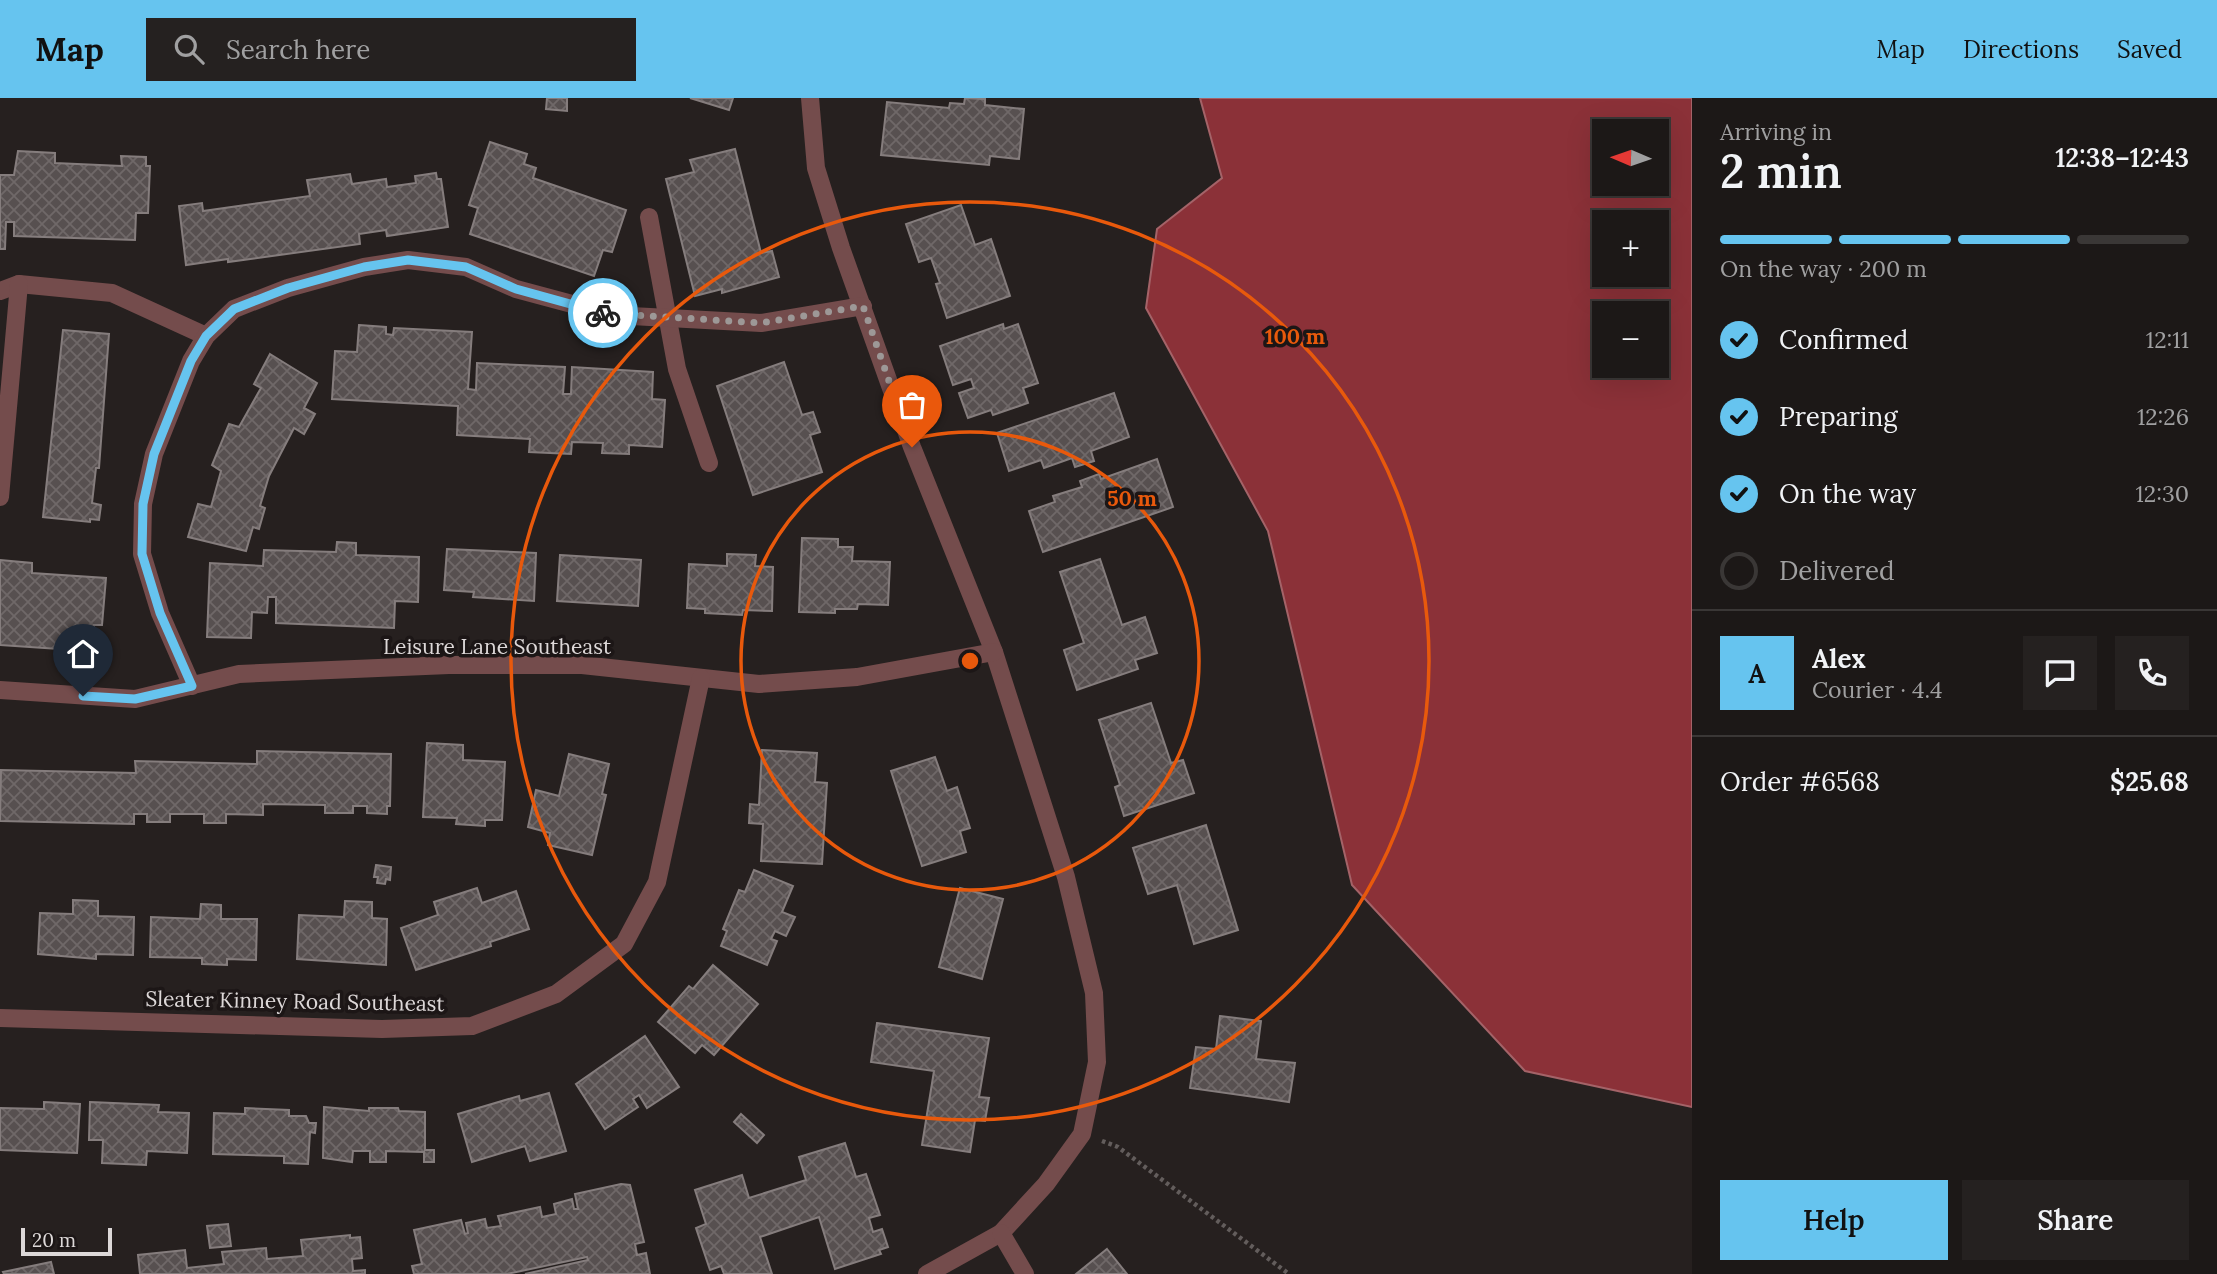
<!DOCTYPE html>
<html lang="en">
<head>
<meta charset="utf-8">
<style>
  body { margin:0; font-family:Lora,serif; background:#252120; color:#f1f3f6; height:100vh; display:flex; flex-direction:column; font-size:26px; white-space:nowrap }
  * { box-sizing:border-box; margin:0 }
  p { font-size:23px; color:#a0a0a1 }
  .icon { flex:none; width:38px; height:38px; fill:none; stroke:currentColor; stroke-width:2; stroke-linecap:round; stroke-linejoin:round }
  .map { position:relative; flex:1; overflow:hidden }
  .details { display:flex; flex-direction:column; background:#1c1817; width:525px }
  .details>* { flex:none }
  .needle { width:46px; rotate:272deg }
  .controls { position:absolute; left:1592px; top:21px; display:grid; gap:14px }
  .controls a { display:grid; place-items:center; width:77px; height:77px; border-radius:0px; background:#1c1817; box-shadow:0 7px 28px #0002,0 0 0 2px #3a3736; font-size:35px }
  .scale { position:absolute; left:21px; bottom:18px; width:91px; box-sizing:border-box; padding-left:7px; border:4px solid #ddd8d8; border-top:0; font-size:19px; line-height:24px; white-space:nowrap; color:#ddd8d8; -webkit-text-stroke:5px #1c1616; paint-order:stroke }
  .pin { position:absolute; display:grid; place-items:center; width:60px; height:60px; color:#fff; margin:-72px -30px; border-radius:50% 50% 50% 0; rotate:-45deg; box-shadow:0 0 7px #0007 }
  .pin .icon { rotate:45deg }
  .courier { position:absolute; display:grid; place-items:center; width:70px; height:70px; margin:-35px; border:5px solid #66c4ef; border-radius:50%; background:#fff; color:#222; box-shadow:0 2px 9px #0007 }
  .overview em { font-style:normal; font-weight:600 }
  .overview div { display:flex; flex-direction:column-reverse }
  .overview { display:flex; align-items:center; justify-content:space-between; height:119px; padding:0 28px }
  h1 { font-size:46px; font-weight:600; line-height:52px }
  .bar { display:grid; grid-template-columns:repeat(4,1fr); gap:10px 7px; align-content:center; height:84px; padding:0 28px }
  .bar i { height:9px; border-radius:5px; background:#3a3736 }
  .bar .active { background:#66c4ef }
  .bar p { grid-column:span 4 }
  .line { display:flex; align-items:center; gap:18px; padding:0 28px; border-top:2px solid #3a3736 }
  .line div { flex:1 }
  .round { display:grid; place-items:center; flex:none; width:74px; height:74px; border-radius:0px; background:#252120 }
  ol { padding:0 28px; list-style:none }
  li { display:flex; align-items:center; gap:21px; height:77px }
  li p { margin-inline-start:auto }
  li .icon { padding:7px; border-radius:50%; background:#66c4ef; color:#111; stroke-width:4 }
  li:last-child { color:#a0a0a1 }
  li i { width:38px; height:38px; border:4px solid #3a3736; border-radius:50% }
  .primary-button { display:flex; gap:14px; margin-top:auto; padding:14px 28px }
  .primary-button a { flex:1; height:80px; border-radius:0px; background:#66c4ef; color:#111; font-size:28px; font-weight:600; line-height:80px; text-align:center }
  .primary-button a+a { background:#252120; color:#f1f3f6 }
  header { display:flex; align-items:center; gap:42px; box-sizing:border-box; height:98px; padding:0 35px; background:#66c4ef; color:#111 }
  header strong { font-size:33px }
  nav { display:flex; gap:38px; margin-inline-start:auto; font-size:24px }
  .search { width:490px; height:63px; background:#252120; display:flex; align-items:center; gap:18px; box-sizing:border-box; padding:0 24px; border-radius:0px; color:#a0a0a1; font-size:26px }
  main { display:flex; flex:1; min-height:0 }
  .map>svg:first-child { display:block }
  .water { fill:#8b3138; stroke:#a46368; stroke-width:2; fill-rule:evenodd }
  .building { fill:url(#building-cross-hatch); stroke:#857d7d; stroke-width:2 }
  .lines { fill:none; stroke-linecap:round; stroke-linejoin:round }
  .path { stroke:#635d5c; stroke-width:4.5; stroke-dasharray:3.5 3.5; stroke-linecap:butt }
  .minor { stroke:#744c4c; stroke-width:18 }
  .done { stroke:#9d9897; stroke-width:7; stroke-dasharray:0 12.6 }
  .route { stroke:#66c4ef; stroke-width:9 }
  .ring { fill:none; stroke:#e8590c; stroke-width:3.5 }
  .labels { text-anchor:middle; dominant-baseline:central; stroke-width:7; stroke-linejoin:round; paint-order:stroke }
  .street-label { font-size:21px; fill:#ddd8d8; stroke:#1c1616 }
  .centre { fill:#e8590c; stroke:#1c1616; stroke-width:3.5 }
  .ring-label { font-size:21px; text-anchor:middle; font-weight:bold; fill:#e8590c; stroke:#1c1616; stroke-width:7; stroke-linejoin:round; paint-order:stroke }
</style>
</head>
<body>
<header>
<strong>Map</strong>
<div class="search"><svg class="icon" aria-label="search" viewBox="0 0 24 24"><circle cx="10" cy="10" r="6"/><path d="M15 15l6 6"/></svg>Search here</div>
<nav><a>Map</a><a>Directions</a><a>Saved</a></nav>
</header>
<main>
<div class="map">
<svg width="1692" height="1176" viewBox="0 0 1692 1176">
  <defs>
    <pattern id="building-cross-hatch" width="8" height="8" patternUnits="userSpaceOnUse" patternTransform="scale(1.75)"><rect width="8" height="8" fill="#575050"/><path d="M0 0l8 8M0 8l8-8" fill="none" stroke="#6f6868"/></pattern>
  </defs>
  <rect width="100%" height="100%" fill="#26201f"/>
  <path class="water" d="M1200,0H1692V1009L1525,973L1352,787L1268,433L1146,210L1157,131L1222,80ZM1605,33H1657V86H1605ZM1605,124H1657V177H1605ZM1605,215H1657V268H1605Z"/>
  <g class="building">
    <path d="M547,0H567V13L546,11Z"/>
    <path d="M690,0H733L729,12Z"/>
    <path d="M965,0L985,1V7L1024,11L1019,61L990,58L989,67L881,57L887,4L949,10L950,5L964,6Z"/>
    <path d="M490,44L527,56L524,66L536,70L533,80L626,112L612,154L603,152L594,178L470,136L478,110L469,107Z"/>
    <path d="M735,51L761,155L772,153L779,179L722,195V191L695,198L666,81L694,74L690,62Z"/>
    <path d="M18,53L55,55V65L122,68L121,58L146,59V68H150L148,115H136L135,142L14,138V124H6L5,151H0V77H14Z"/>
    <path d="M436,75L437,81H441L448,129L387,138L386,132L359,136L360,146L228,164V161L186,167L179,108L202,105L203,113L310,98L307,82L350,76L352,86L386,81L387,89L416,85L415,78Z"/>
    <path d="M961,107L975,147L991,141L1010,198L947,220L936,186L940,185L931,160L919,164L906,126Z"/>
    <path d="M1003,226L1004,231L1018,226L1038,285L1023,290L1028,305L993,317L991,312L968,320L959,295L974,290L971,281L953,287L940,248Z"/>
    <path d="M359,227L386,229V236L393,237L394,230L472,234L468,291L476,292L477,265L565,269L563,296H571L572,269L653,274L652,301L665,302L662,349L629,347V356L602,355L603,345L572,344L571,356L529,354L530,341L457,337L458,308L332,301L335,253L357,254Z"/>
    <path d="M63,232L109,236L99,370H96L92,405L101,407L99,422L90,421V424L43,419Z"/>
    <path d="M270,256L317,285L304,310L315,316L304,336L294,330L269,378L260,408L265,410L259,431L253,429L246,453L188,439L198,406L211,409L221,373L212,367L229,326L239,329L261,290L254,286Z"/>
    <path d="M784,264L802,317L813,314L820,334L810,337L822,374L753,397L717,288Z"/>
    <path d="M1114,295L1129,339L1091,353L1094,363L1075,369L1072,360L1044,370L1041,362L1009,373L997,335Z"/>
    <path d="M1157,361L1173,409L1043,454L1029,413L1055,404L1053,398L1082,389L1080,383L1099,376L1101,381Z"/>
    <path d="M802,440L838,441V449H853L852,463L890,464L888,507L858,506L857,511H835V515L799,514Z"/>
    <path d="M337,444L356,445V457L419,459L418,504L395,503L394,530L276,525V499H268L267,515L252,514L251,540L207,539L210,465L263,468L264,452L336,454Z"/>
    <path d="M447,451L536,455L534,503L473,499L474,494L444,492Z"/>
    <path d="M727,456L756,457L755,468L773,469L772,513L743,512L742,517L705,515V511L687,510L689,466L727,468Z"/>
    <path d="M560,457L641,462L638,508L557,503Z"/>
    <path d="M1100,461L1122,527L1145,519L1157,555L1135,562L1138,571L1077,592L1064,552L1084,545L1060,474Z"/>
    <path d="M0,462L32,465V475L106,480L102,527H94L93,540H88V553L0,547Z"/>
    <path d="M1151,605L1171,665L1183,662L1194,695L1124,718L1115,689L1120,687L1099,622Z"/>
    <path d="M427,645L463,647V662L505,664L502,722H485V728L456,726L457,720L423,719Z"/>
    <path d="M762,652L817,655L815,684L827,685L822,766L761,763L763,726L749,725L750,706L759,707Z"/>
    <path d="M257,653L391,656L390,708H387V716L367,715V708H353V715H325V707L263,706V717L226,716V725H204V716H170V724H147V716H134V726L0,723L1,672L136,675L135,663L257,666Z"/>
    <path d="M569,656L609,666L602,696L606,697L592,757L548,747L550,735L528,729L536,692L559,698Z"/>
    <path d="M935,659L947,693L957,689L970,730L960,733L966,754L922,768L891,673Z"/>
    <path d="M1206,727L1238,832L1194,846L1177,787L1148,796L1133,750Z"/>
    <path d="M376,767L391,769L390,782L386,781L385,786L377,785L378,779H374Z"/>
    <path d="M754,772L793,788L782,814L795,819L786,838L775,833L771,841L777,843L767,867L721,848L727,833L723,831L739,792L745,794Z"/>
    <path d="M477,790L482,805L516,793L529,831L490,844L491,848L416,872L401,830L438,817L434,804Z"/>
    <path d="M960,790L1003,801L982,881L939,869Z"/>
    <path d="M73,802L98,803V818L134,819L133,857L96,856V861L38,856L40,815L73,816Z"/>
    <path d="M345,803L372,804V820L387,821L386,867L297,861L299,817L344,819Z"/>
    <path d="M201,806L221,807V821H257L256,862L227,861V867L202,866V860L150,859L151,819L200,821Z"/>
    <path d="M713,867L758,906L714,957L702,947L695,955L658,924L689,888L693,891Z"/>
    <path d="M1220,918L1261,923L1256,961L1295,965L1289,1004L1190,990L1196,949L1216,951Z"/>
    <path d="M877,925L989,940L979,999L989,1000L985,1023L975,1022L970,1054L922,1047L934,973L871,964Z"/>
    <path d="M645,938L679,989L647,1010L639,997L633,1001L638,1009L605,1031L576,986Z"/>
    <path d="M549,995L566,1053L530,1063L525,1048L472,1064L458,1016L519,998L520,1003Z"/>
    <path d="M44,1004L80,1006L77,1055L0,1052V1010L44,1011Z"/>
    <path d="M90,1004L159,1007L158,1014L189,1015L187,1055L147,1053L146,1067L102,1065L103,1042H89Z"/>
    <path d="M324,1009L369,1013V1010H398L399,1013L425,1014V1052H434V1064H424V1054L386,1053V1064H370V1053H353L352,1064L323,1060Z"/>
    <path d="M245,1010L289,1012V1018H306L309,1025H316L315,1035L310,1034L308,1066L284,1065V1058L213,1056L214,1015L245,1016Z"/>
    <path d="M741,1016L764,1037L757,1045L734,1024Z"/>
    <path d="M845,1045L856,1079L866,1076L880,1117L869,1120L873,1134L882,1131L888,1149L879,1152L881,1156L835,1171L819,1119L760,1139L772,1176H724L721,1168L710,1172L696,1130L706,1126L695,1092L742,1077L749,1100L806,1082L799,1059Z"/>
    <path d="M621,1086L630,1087L644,1144L635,1146L637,1157L646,1155L650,1176H525L588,1162L587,1159L507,1176H414L412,1168L422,1166L414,1132L461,1122L465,1136L468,1135L466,1125L485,1121L487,1130L501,1128L498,1118L540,1109L542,1119L556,1116L554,1106L572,1101L574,1111H578L575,1096Z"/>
    <path d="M228,1126L231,1148L210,1150L207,1128Z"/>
    <path d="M350,1137V1140L360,1139L362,1160L352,1161L353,1173L365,1172V1176H140L138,1157L185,1152L187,1170L224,1166L222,1154L266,1150L267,1161L303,1158L301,1142Z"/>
    <path d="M1107,1151L1127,1176H1076Z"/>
    <path d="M51,1164L54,1176H4L3,1174Z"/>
  </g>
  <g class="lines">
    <path class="path" d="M1102,1043L1118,1049L1289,1176"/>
    <g class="minor">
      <path d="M810,0L816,70L841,150L912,349L994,554L1066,779L1094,895L1097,964L1082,1036L1046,1086L1001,1135L927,1176"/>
      <path d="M649,119L677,271L709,365"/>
      <path d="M0,193L19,186L112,195L206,238"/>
      <path d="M0,399L19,186"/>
      <path d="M192,588L160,515L142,456L143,406L154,356L191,263L206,238L234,211L288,190L364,169L408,162L466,169L516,191L613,217L761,225L863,208"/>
      <path d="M0,592L135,601L239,576L449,567H582L759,586L857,579L994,554"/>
      <path d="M0,920L382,931L472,928L556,896L624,846L657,784L701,580"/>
      <path d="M1001,1135L1025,1176"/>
    </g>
  </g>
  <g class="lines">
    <path class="done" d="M603,215L761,225L863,208L912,349"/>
    <path class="route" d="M83,598L135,601L192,588L160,515L142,456L143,406L154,356L191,263L206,238L234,211L288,190L364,169L408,162L466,169L516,191L603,215"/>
  </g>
  <g class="ring">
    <circle cx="970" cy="563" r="229"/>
    <circle cx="970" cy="563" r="459"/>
  </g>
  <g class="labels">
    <g class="street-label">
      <text x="497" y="548">Leisure Lane Southeast</text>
      <text transform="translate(295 903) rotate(1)">Sleater Kinney Road Southeast</text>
    </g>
  </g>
  <circle cx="970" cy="563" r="10" class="centre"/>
  <g class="ring-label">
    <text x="1295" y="246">100 m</text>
    <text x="1132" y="408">50 m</text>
  </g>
</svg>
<div class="controls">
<a><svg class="needle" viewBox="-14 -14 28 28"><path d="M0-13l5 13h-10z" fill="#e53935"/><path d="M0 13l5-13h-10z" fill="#a0a0a1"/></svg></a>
<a>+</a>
<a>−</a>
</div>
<div class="scale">20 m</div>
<div class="pin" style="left:912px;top:349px;background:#ea580c"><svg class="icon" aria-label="bag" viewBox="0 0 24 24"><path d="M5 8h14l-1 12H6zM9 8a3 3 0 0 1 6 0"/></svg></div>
<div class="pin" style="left:83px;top:598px;background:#1f2937"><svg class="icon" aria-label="home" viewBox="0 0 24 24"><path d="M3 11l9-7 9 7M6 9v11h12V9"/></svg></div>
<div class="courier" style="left:603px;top:215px"><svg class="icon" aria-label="bike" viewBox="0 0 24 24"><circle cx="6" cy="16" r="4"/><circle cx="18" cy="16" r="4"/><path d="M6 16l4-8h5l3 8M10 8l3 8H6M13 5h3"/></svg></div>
</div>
<section class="details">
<div class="overview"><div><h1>2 min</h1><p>Arriving in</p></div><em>12:38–12:43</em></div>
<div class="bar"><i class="active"></i><i class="active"></i><i class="active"></i><i></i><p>On the way · 200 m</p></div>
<ol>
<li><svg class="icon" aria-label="check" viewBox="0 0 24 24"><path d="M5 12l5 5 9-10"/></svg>Confirmed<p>12:11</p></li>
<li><svg class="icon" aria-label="check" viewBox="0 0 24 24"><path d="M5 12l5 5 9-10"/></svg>Preparing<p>12:26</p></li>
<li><svg class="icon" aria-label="check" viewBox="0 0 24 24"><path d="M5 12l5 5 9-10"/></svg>On the way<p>12:30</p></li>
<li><i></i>Delivered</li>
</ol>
<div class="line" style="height:126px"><b class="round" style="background:#66c4ef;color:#111">A</b><div><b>Alex</b><p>Courier · 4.4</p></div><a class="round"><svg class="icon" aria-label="chat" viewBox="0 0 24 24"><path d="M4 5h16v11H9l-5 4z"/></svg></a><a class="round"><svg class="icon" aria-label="phone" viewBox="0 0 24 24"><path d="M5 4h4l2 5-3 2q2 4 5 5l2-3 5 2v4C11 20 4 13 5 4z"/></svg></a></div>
<div class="line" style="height:91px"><div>Order #6568</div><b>$25.68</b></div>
<div class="primary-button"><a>Help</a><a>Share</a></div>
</section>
</main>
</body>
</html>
